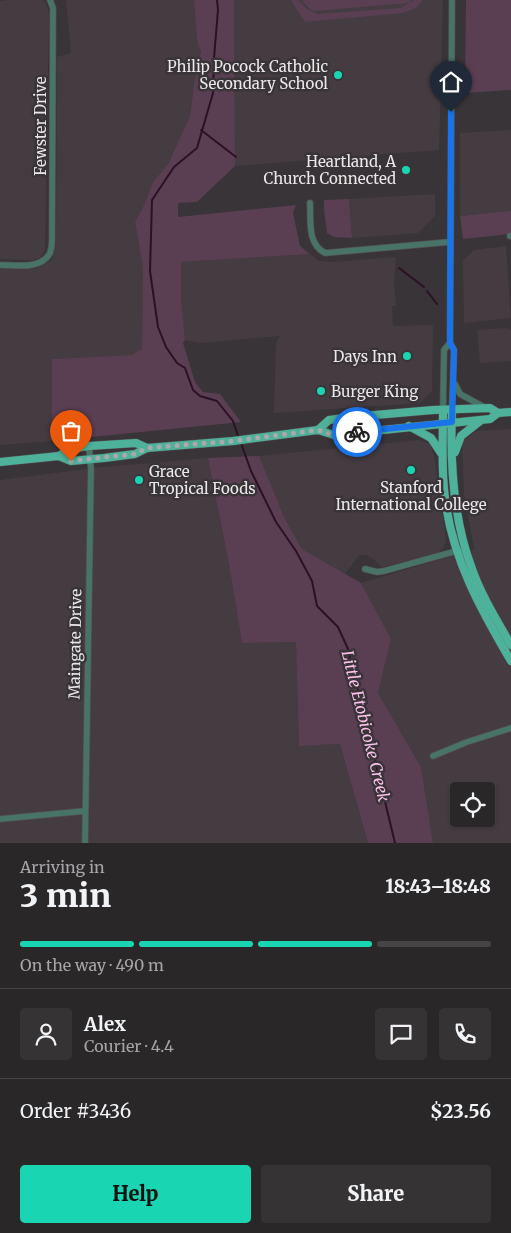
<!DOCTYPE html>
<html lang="en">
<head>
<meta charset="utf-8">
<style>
  body { margin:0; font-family:Merriweather,serif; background:#363335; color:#f1f3f6; height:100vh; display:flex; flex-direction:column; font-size:19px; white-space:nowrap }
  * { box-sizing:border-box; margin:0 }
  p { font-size:16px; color:#a5a5a8 }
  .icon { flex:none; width:28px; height:28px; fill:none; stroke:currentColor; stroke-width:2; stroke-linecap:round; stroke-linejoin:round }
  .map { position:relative; height:843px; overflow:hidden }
  .drawer { display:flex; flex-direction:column; background:#2a2729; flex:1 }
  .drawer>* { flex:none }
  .fabs { position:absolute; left:450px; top:782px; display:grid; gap:10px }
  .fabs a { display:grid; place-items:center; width:45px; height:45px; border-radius:5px; background:#2a2729; box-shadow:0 1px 4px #0004,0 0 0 1px #464446; font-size:25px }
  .pin { position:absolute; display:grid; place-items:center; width:42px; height:42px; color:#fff; margin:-51px -21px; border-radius:50% 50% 50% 0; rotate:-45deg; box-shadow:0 0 5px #0007 }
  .pin .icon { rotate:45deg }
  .courier { position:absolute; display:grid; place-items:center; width:50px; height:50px; margin:-25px; border:4px solid #1a73e8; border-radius:50%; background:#fff; color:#222; box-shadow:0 1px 6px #0007 }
  .overview em { font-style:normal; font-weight:800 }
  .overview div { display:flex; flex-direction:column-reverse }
  .overview { display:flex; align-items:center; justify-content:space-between; height:85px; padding:0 20px }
  h1 { font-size:32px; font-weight:800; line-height:38px }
  .bar { display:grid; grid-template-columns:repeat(4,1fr); gap:8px 5px; align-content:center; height:60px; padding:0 20px }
  .bar i { height:6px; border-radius:4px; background:#464446 }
  .bar .on { background:#1ad5b2 }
  .bar p { grid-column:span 4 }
  .line { display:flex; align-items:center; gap:12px; padding:0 20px; border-top:1px solid #464446 }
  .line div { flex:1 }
  .round { display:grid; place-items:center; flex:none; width:52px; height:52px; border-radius:5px; background:#363335 }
  .button { display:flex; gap:10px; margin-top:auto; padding:10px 20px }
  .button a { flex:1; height:58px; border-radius:5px; background:#1ad5b2; color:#111; font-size:20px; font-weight:800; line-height:58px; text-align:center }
  .button a+a { background:#363335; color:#f1f3f6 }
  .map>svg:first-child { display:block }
  .built { fill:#453c42; fill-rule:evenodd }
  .green { fill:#5a3f52 }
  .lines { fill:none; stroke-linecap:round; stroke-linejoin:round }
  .stream { stroke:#2c1026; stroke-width:2 }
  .minor-casing { stroke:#545153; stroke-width:7 }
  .major-casing { stroke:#545153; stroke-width:9 }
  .minor { stroke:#487468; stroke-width:5.5 }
  .major { stroke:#4eb199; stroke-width:8 }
  .done { stroke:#aca8ab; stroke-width:5; stroke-dasharray:0 9 }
  .route { stroke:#1a73e8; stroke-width:6 }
  .poi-dot { fill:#1ad5b2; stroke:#383437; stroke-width:2 }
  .labels { text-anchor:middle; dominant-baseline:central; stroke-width:5; stroke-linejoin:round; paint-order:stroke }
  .poi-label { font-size:15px; fill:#eae7e9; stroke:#383437; text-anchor:end }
  .street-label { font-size:15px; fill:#eae7e9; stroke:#383437 }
  .water-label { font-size:16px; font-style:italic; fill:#fcc0eb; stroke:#383437 }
</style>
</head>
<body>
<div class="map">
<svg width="511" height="843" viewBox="0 0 511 843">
  <rect width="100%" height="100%" fill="#383437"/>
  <g class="built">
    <path d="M10,0H42L46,3L49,14L45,249L41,258L32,260L0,259V1Z"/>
    <path d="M66,0H194L197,40L201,52L194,84L190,116L168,164L153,182L145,203L135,222L143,267L142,350L132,355L52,359V441L0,445V269H33L51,261L56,244L57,57L71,53Z"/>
    <path d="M234,0H443L439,150L235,166Z"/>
    <path d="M511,130V211L460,216V133Z"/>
    <path d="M435,194V216L418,233L352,238L349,199Z"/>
    <path d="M506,246L511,318L464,323L463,260L474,250Z"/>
    <path d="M310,254L319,261L333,262L396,257L394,282L396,306H392L393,326L433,325L432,391L420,403L274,413L276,344L280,336L200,343L185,340L181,299V262Z"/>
    <path d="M506,328L511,330V361L480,363L477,330Z"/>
    <path d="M511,429V843H433L421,767L378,693L391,639L361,583L474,549L464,493L462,442L477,431ZM459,791H486V819H459Z"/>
    <path d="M420,440L430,444L434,456L446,540L443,548L435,555L382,567L375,560L366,555H359L345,574L302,549L284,517L259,456Z"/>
    <path d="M208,458L230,570L242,643L296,642L299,745L340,744L368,843H0V480L102,467Z"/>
  </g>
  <g class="green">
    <path d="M194,0H234L235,166L197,202L178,203V217L296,205L293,213L300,246L310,254L181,262V299L185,340L183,343L195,382L203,392L220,394L241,422L52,441V359L132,355L142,349L143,267L135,222L145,203L153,182L168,164L190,116L194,84L201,52L197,40Z"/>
    <path d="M291,0H298L308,10L318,14L401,8L414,0H423L416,8L403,13L305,22Z"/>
    <path d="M303,0H411L409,3L314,11L311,10L303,2Z"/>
    <path d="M466,0H511V90L465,93Z"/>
    <path d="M349,199L352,238L334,237L327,233L324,210V200Z"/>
    <path d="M511,211V234L463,239L460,216Z"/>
    <path d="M259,456L284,517L302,549L361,583L391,639L378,693L421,767L433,843H368L340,744L299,746L296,642L242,643L230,570L208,458Z"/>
  </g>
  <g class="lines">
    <g class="stream">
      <path d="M217,0L218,10L214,58L213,93L197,148L174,167L152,200L150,271L158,327L166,347L177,363L185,368L193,390L200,396L217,401L233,421L239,439"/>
      <path d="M201,130L236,157"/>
      <path d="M399,268L424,287"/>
      <path d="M427,291L437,304"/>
      <path d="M241,443L251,471L276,522L296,551L312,581L317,606L338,627L348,649L395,843"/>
    </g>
    <defs>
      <g id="minor">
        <path d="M452,0L450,343L454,350L452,409"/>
        <path d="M310,203C311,221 307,244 325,253L449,242"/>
        <path d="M510,236H511"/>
        <path d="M0,265C15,265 41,270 50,253C51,250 52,244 52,241L53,8L50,0"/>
        <path d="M455,384L460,394L484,407"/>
        <path d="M443,410L444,350L450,343"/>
        <path d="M365,569L377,572L384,571L460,550"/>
        <path d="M433,756L467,742L511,728"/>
        <path d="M0,819L85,811"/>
        <path d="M85,843L91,469L89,446"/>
      </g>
      <g id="major">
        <path d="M452,409C450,460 453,518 471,566C480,593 496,619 511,645"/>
        <path d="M443,410C443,439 441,469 445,498C452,558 481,610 511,661"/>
        <path d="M409,426L431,438L441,453"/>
        <path d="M318,430L329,420L352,417L433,410L490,408L498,413"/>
        <path d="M455,452L461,436L480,421"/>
        <path d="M59,456L69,449L89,446L136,443L147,448"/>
        <path d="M0,462L59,456L71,461L104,458L135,454L147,448L233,441L318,430L334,435L490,419L498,413L511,412"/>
      </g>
    </defs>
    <use href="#minor" class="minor-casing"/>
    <use href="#major" class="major-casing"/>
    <use href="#minor" class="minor"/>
    <use href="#major" class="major"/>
  </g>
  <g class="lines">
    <path class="done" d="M71,461L135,454L147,448L233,441L318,430L334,435L357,432"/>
    <path class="route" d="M357,432L452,422L454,350L450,343L451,112"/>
  </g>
  <g class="poi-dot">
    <circle cx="338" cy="75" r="5"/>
    <circle cx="406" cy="170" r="5"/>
    <circle cx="407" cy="356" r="5"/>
    <circle cx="321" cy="391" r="5"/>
    <circle cx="411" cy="470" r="5"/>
    <circle cx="139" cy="480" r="5"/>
  </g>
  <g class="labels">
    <g class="poi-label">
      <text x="328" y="66">Philip Pocock Catholic<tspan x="328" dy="17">Secondary School</tspan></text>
      <text x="396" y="161">Heartland, A<tspan x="396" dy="17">Church Connected</tspan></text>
      <text x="397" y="356">Days Inn</text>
      <text x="331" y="391" text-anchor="start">Burger King</text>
      <text x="149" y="471" text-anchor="start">Grace<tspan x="149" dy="17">Tropical Foods</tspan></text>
      <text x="411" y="487" text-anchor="middle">Stanford<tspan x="411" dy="17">International College</tspan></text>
    </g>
    <g class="street-label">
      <text transform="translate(40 126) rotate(-90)">Fewster Drive</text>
      <text transform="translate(75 644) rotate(-89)">Maingate Drive</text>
    </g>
    <g class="water-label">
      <text transform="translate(366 726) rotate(76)">Little Etobicoke Creek</text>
    </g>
  </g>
</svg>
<div class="fabs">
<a><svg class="icon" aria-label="locate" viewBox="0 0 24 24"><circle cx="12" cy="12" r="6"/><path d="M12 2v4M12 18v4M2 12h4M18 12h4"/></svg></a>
</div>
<div class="pin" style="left:71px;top:461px;background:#ea580c"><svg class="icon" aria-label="bag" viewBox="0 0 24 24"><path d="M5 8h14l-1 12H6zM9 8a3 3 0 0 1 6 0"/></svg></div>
<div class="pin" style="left:451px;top:112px;background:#1f2937"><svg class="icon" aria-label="home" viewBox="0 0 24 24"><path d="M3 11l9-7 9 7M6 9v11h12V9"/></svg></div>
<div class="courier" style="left:357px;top:432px"><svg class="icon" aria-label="bike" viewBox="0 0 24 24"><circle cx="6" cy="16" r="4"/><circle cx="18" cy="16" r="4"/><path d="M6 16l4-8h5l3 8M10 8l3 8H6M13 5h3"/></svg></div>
</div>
<section class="drawer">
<div class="overview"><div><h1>3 min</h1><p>Arriving in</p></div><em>18:43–18:48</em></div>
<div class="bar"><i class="on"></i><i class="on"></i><i class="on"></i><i></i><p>On the way · 490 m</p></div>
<div class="line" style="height:90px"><a class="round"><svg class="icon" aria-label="person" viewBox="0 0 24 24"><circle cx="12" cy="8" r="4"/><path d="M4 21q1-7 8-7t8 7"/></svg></a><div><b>Alex</b><p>Courier · 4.4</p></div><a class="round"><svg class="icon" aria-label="chat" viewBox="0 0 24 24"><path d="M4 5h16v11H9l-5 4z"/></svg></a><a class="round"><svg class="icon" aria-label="phone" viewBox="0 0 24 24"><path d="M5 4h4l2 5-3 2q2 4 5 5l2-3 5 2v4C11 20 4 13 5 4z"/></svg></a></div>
<div class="line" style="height:65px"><div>Order #3436</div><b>$23.56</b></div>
<div class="button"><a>Help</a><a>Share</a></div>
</section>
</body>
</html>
